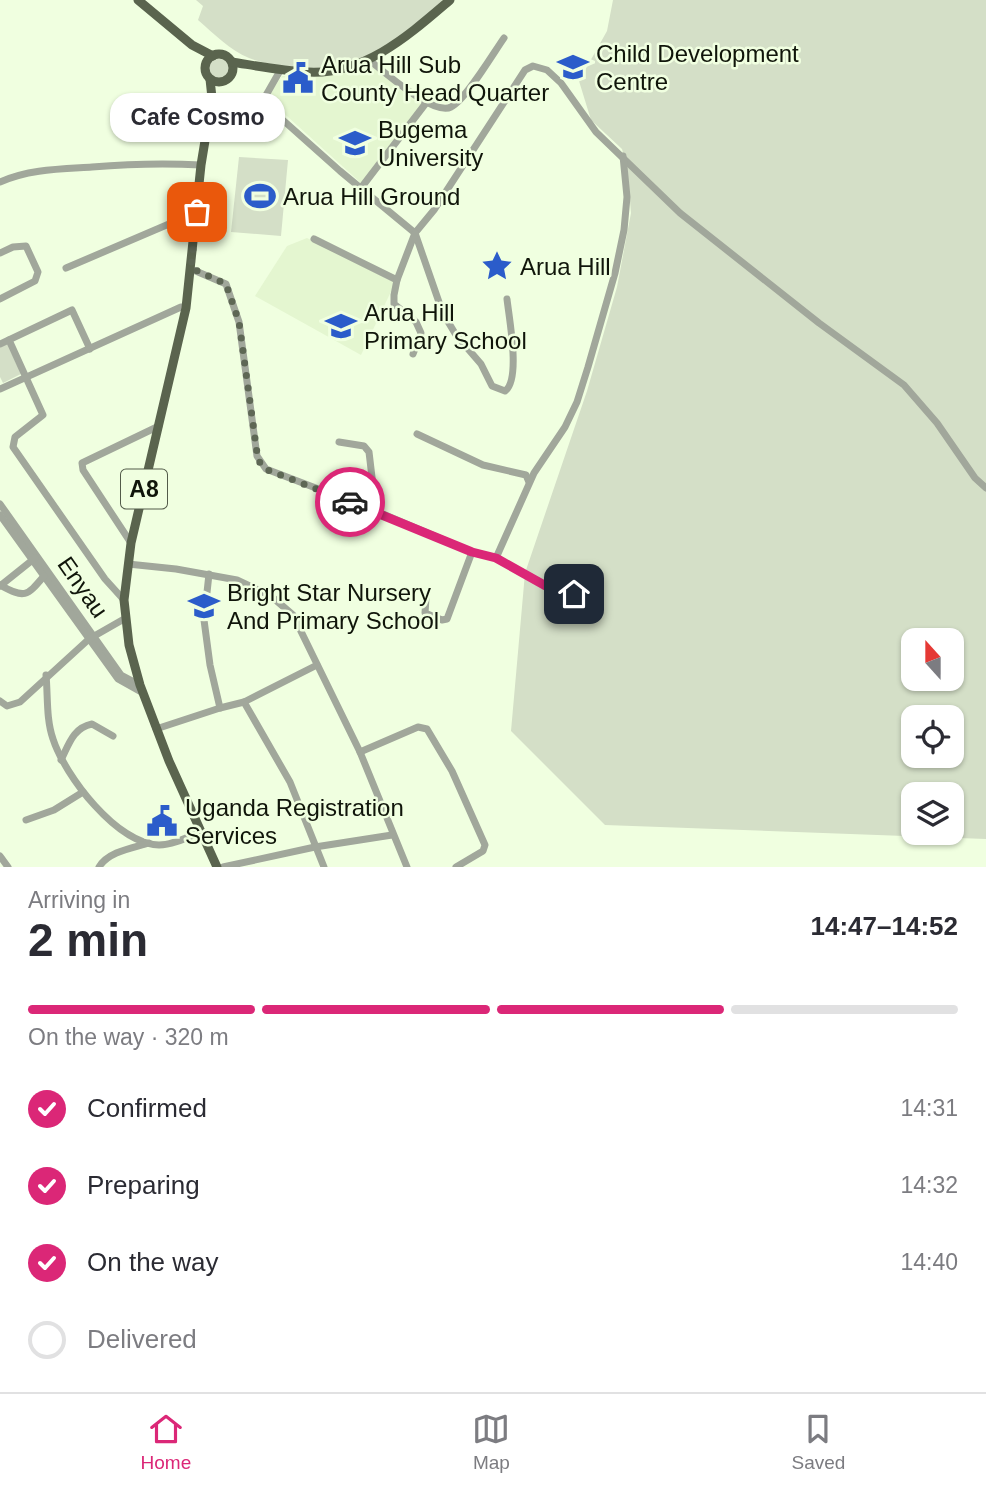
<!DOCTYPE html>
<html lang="en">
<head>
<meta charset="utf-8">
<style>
  body { margin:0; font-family:Helvetica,sans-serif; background:#f7f7f7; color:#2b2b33; height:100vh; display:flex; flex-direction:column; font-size:26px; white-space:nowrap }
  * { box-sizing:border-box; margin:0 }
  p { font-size:23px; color:#7c7c81 }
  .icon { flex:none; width:38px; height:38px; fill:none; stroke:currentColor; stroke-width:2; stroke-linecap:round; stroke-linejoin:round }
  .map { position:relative; height:867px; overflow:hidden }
  .panel { display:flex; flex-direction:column; background:#fff; flex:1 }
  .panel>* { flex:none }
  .needle { width:46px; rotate:339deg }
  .fabs { position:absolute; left:901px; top:628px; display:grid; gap:14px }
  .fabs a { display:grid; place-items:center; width:63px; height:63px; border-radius:14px; background:#fff; box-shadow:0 2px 5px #0004; font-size:35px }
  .pin { position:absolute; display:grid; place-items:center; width:60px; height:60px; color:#fff; margin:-30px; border-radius:14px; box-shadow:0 4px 10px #0006 }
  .courier { position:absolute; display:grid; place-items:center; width:70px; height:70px; margin:-35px; border:5px solid #db2777; border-radius:50%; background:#fff; color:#222; box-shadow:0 2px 9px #0007 }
  .bubble { position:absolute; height:49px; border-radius:21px; background:#fff; box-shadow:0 2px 5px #0004; font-size:23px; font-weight:600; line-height:49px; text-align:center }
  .head em { font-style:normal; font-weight:600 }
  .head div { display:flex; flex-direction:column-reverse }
  .head { display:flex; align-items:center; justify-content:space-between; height:119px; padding:0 28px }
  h1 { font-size:46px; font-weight:600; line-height:52px }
  .bar { display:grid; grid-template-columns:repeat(4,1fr); gap:10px 7px; align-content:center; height:84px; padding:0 28px }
  .bar i { height:9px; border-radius:5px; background:#e1e1e2 }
  .bar .on { background:#db2777 }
  .bar p { grid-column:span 4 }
  ol { padding:0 28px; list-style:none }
  li { display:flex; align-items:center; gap:21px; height:77px }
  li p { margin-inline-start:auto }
  li .icon { padding:7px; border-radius:50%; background:#db2777; color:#fff; stroke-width:4 }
  li:last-child { color:#7c7c81 }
  li i { width:38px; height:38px; border:4px solid #e1e1e2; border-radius:50% }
  .dock { display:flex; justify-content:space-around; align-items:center; height:98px; border-top:2px solid #e1e1e2; background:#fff; font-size:19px; color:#7c7c81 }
  .dock a { display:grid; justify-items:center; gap:4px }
  .dock .on { color:#db2777 }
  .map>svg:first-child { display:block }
  .built { fill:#e4f6d0 }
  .green { fill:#d4dfc7; fill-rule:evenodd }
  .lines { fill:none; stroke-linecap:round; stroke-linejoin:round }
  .minor { stroke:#a1a79b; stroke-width:7 }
  .major { stroke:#5a644e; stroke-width:9 }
  .done { stroke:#5e6755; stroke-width:7; stroke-dasharray:0 12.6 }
  .route { stroke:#db2777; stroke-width:9 }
  .labels { text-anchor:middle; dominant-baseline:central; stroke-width:5; stroke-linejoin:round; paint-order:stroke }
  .shield { fill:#f0ffe0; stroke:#535b4a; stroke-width:2 }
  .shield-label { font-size:23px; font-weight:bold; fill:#10150a }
  .poi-label { font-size:24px; fill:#10150a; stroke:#f0ffe0; text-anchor:start }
  .street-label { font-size:24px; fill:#10150a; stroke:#f0ffe0 }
</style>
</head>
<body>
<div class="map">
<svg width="986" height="867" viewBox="0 0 986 867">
  <rect width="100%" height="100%" fill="#f0ffe0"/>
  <g class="built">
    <path d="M371,66L424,103L361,183L267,98L282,76L312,77Z"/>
    <path d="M307,238L395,283L361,355L255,296L287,246Z"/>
  </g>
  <g class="green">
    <path d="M196,0H448C424,18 400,38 375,54C344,73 282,71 249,58C230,50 214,34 198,20L203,6Z"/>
    <path d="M613,0H986V839L605,825L511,731L525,573L587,391L617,287L631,213L627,167L622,149L591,120L579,81L607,31ZM914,640H952V679H914ZM914,718H952V756H914ZM914,794H952V833H914Z"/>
    <circle cx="220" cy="68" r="11"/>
    <path d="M239,157L288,160L281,236L231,232Z"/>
    <path d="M7,343L21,374L3,383L0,377V346Z"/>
  </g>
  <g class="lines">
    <g class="minor">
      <path d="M369,60C385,72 433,116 451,107C465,101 494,52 504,38"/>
      <path d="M281,69L265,97L266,105L340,171L415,233L434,210L525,70L533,66L547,70L561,83L596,132L680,213L819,323L904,385L937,423L975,478L986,488"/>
      <path d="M0,182C29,169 60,169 92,167C128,164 165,163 201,165"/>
      <path d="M361,188L426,103"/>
      <path d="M415,233L440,305L447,320L456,335L481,364L492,386L505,391C521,380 509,318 507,299"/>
      <path d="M314,239L397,280L415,233"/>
      <path d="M0,253L13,247L26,246L38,272L35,281L0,299"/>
      <path d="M66,268L197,212"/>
      <path d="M191,269L226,284L239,322L257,456L266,469L376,511L472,552L496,558L553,590L574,594"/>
      <path d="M397,280L394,295V304L416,322L421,333L413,354"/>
      <path d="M9,340L43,415L15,437L13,447L105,579L124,600"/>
      <path d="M0,344L72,310L90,349"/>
      <path d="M0,389L181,307L186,308"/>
      <path d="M417,434L483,465L526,475L529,482"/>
      <path d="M339,442L364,446L369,452L376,511"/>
      <path d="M0,504L121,675L140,685"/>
      <path d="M0,515L118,679L143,693"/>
      <path d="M131,543L83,470L82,463L159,426"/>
      <path d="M496,558L534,473L565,427L577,402L588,367L615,273L624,230L627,197L623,156"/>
      <path d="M128,564L176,569L237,580L271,596L293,615L360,752L407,867"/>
      <path d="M209,574L204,620L210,665L220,708"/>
      <path d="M0,585C25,599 27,596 44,576"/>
      <path d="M0,586L35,558"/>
      <path d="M426,598L425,613L442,620L447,619L472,552"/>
      <path d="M46,675C48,696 46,719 53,739C65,776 117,844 159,845C173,845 188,837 200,832"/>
      <path d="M0,701L7,706L20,702L89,639L124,619"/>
      <path d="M244,702L290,782L324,867"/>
      <path d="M156,729L220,708L244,702L317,665"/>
      <path d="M360,752L418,727L427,729L452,771L485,845L483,851L456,867"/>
      <path d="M61,760C69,744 73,728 92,724L113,736"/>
      <path d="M26,820L54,810L83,792"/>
      <path d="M0,856L8,867"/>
      <path d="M99,867C109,851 133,848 149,843"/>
      <path d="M223,867L315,847L392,835"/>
    </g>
    <g class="major">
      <path d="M138,0L192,45L213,56"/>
      <circle cx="219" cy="68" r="14"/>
      <path d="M232,62C257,66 282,71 308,72C365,75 409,35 450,0"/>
      <path d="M210,79L212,98L201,165L186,308L131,543L124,600L129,645L140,685L169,761L217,867"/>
    </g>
  </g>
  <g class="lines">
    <path class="done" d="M197,212L191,268L226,284L239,322L258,460L265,469L350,502"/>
    <path class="route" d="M350,502L472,552L496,558L553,590L574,594"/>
  </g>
  <defs>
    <symbol id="school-bare" viewBox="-9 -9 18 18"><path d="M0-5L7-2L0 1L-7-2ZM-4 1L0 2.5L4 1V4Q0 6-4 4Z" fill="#2b5cca" stroke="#f0ffe0" stroke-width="2.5" paint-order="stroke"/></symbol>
    <symbol id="civic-bare" viewBox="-9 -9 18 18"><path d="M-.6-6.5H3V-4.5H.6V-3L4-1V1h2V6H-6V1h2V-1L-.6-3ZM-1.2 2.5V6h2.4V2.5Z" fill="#2b5cca" stroke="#f0ffe0" stroke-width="2.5" paint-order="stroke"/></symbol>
    <symbol id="university-bare" viewBox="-9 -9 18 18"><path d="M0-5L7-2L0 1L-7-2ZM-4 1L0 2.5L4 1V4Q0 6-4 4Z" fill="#2b5cca" stroke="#f0ffe0" stroke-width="2.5" paint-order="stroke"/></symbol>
    <symbol id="stadium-bare" viewBox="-9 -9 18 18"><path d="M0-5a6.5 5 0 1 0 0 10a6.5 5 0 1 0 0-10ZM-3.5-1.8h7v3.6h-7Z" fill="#2b5cca" stroke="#f0ffe0" stroke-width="2.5" paint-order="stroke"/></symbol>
    <symbol id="sight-bare" viewBox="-9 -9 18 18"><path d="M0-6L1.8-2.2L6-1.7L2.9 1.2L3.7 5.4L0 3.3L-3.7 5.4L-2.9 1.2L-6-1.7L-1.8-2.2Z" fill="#2b5cca" stroke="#f0ffe0" stroke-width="2.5" paint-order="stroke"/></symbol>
  </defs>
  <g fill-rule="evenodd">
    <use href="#school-bare" x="551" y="45" width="44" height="44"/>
    <use href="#civic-bare" x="276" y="56" width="44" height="44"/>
    <use href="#university-bare" x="333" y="121" width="44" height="44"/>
    <use href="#stadium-bare" x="238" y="174" width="44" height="44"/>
    <use href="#sight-bare" x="475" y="244" width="44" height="44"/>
    <use href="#school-bare" x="319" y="304" width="44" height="44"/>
    <use href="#school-bare" x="182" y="584" width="44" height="44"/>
    <use href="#civic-bare" x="140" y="799" width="44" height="44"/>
  </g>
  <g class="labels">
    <rect class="shield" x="121" y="469.5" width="46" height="39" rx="5"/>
    <g class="shield-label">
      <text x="144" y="489">A8</text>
    </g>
    <g class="poi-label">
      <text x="596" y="53">Child Development<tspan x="596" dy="28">Centre</tspan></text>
      <text x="321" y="64">Arua Hill Sub<tspan x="321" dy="28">County Head Quarter</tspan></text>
      <text x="378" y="129">Bugema<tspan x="378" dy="28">University</tspan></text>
      <text x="283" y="196">Arua Hill Ground</text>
      <text x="520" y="266">Arua Hill</text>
      <text x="364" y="312">Arua Hill<tspan x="364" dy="28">Primary School</tspan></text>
      <text x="227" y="592">Bright Star Nursery<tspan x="227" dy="28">And Primary School</tspan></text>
      <text x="185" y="807">Uganda Registration<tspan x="185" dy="28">Services</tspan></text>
    </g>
    <g class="street-label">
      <text transform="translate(83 587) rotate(55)">Enyau</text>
    </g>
  </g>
</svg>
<div class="fabs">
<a><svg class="needle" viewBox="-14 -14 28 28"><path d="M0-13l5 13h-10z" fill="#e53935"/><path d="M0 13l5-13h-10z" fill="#7c7c81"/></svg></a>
<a><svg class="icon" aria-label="locate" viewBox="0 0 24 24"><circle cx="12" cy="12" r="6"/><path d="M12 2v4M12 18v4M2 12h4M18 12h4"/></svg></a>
<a><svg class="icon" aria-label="layers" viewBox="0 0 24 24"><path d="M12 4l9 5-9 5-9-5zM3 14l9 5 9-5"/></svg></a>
</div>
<div class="pin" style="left:197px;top:212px;background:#ea580c"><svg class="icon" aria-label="bag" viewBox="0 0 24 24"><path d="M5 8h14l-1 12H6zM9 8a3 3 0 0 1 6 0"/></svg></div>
<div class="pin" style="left:574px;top:594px;background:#1f2937"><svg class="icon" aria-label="home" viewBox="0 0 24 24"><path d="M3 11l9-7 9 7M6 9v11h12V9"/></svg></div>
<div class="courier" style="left:350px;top:502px"><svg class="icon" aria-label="car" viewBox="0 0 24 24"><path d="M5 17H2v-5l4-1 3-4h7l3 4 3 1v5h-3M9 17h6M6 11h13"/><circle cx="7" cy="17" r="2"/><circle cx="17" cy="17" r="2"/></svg></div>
<div class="bubble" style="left:110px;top:93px;width:175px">Cafe Cosmo</div>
</div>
<section class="panel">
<div class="head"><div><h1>2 min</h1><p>Arriving in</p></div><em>14:47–14:52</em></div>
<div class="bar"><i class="on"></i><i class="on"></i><i class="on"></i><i></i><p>On the way · 320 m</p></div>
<ol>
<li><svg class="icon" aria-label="check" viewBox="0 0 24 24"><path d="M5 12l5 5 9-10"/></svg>Confirmed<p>14:31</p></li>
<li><svg class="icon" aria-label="check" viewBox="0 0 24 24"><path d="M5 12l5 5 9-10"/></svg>Preparing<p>14:32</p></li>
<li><svg class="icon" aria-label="check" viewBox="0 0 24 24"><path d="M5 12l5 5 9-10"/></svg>On the way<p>14:40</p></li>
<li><i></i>Delivered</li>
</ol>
</section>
<nav class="dock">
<a class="on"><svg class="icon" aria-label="home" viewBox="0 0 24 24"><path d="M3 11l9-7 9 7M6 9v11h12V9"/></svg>Home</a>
<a><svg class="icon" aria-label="map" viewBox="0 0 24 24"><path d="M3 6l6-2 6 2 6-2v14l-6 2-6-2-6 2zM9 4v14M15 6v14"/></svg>Map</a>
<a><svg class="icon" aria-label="saved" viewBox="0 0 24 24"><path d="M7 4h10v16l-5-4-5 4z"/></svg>Saved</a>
</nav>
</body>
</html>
